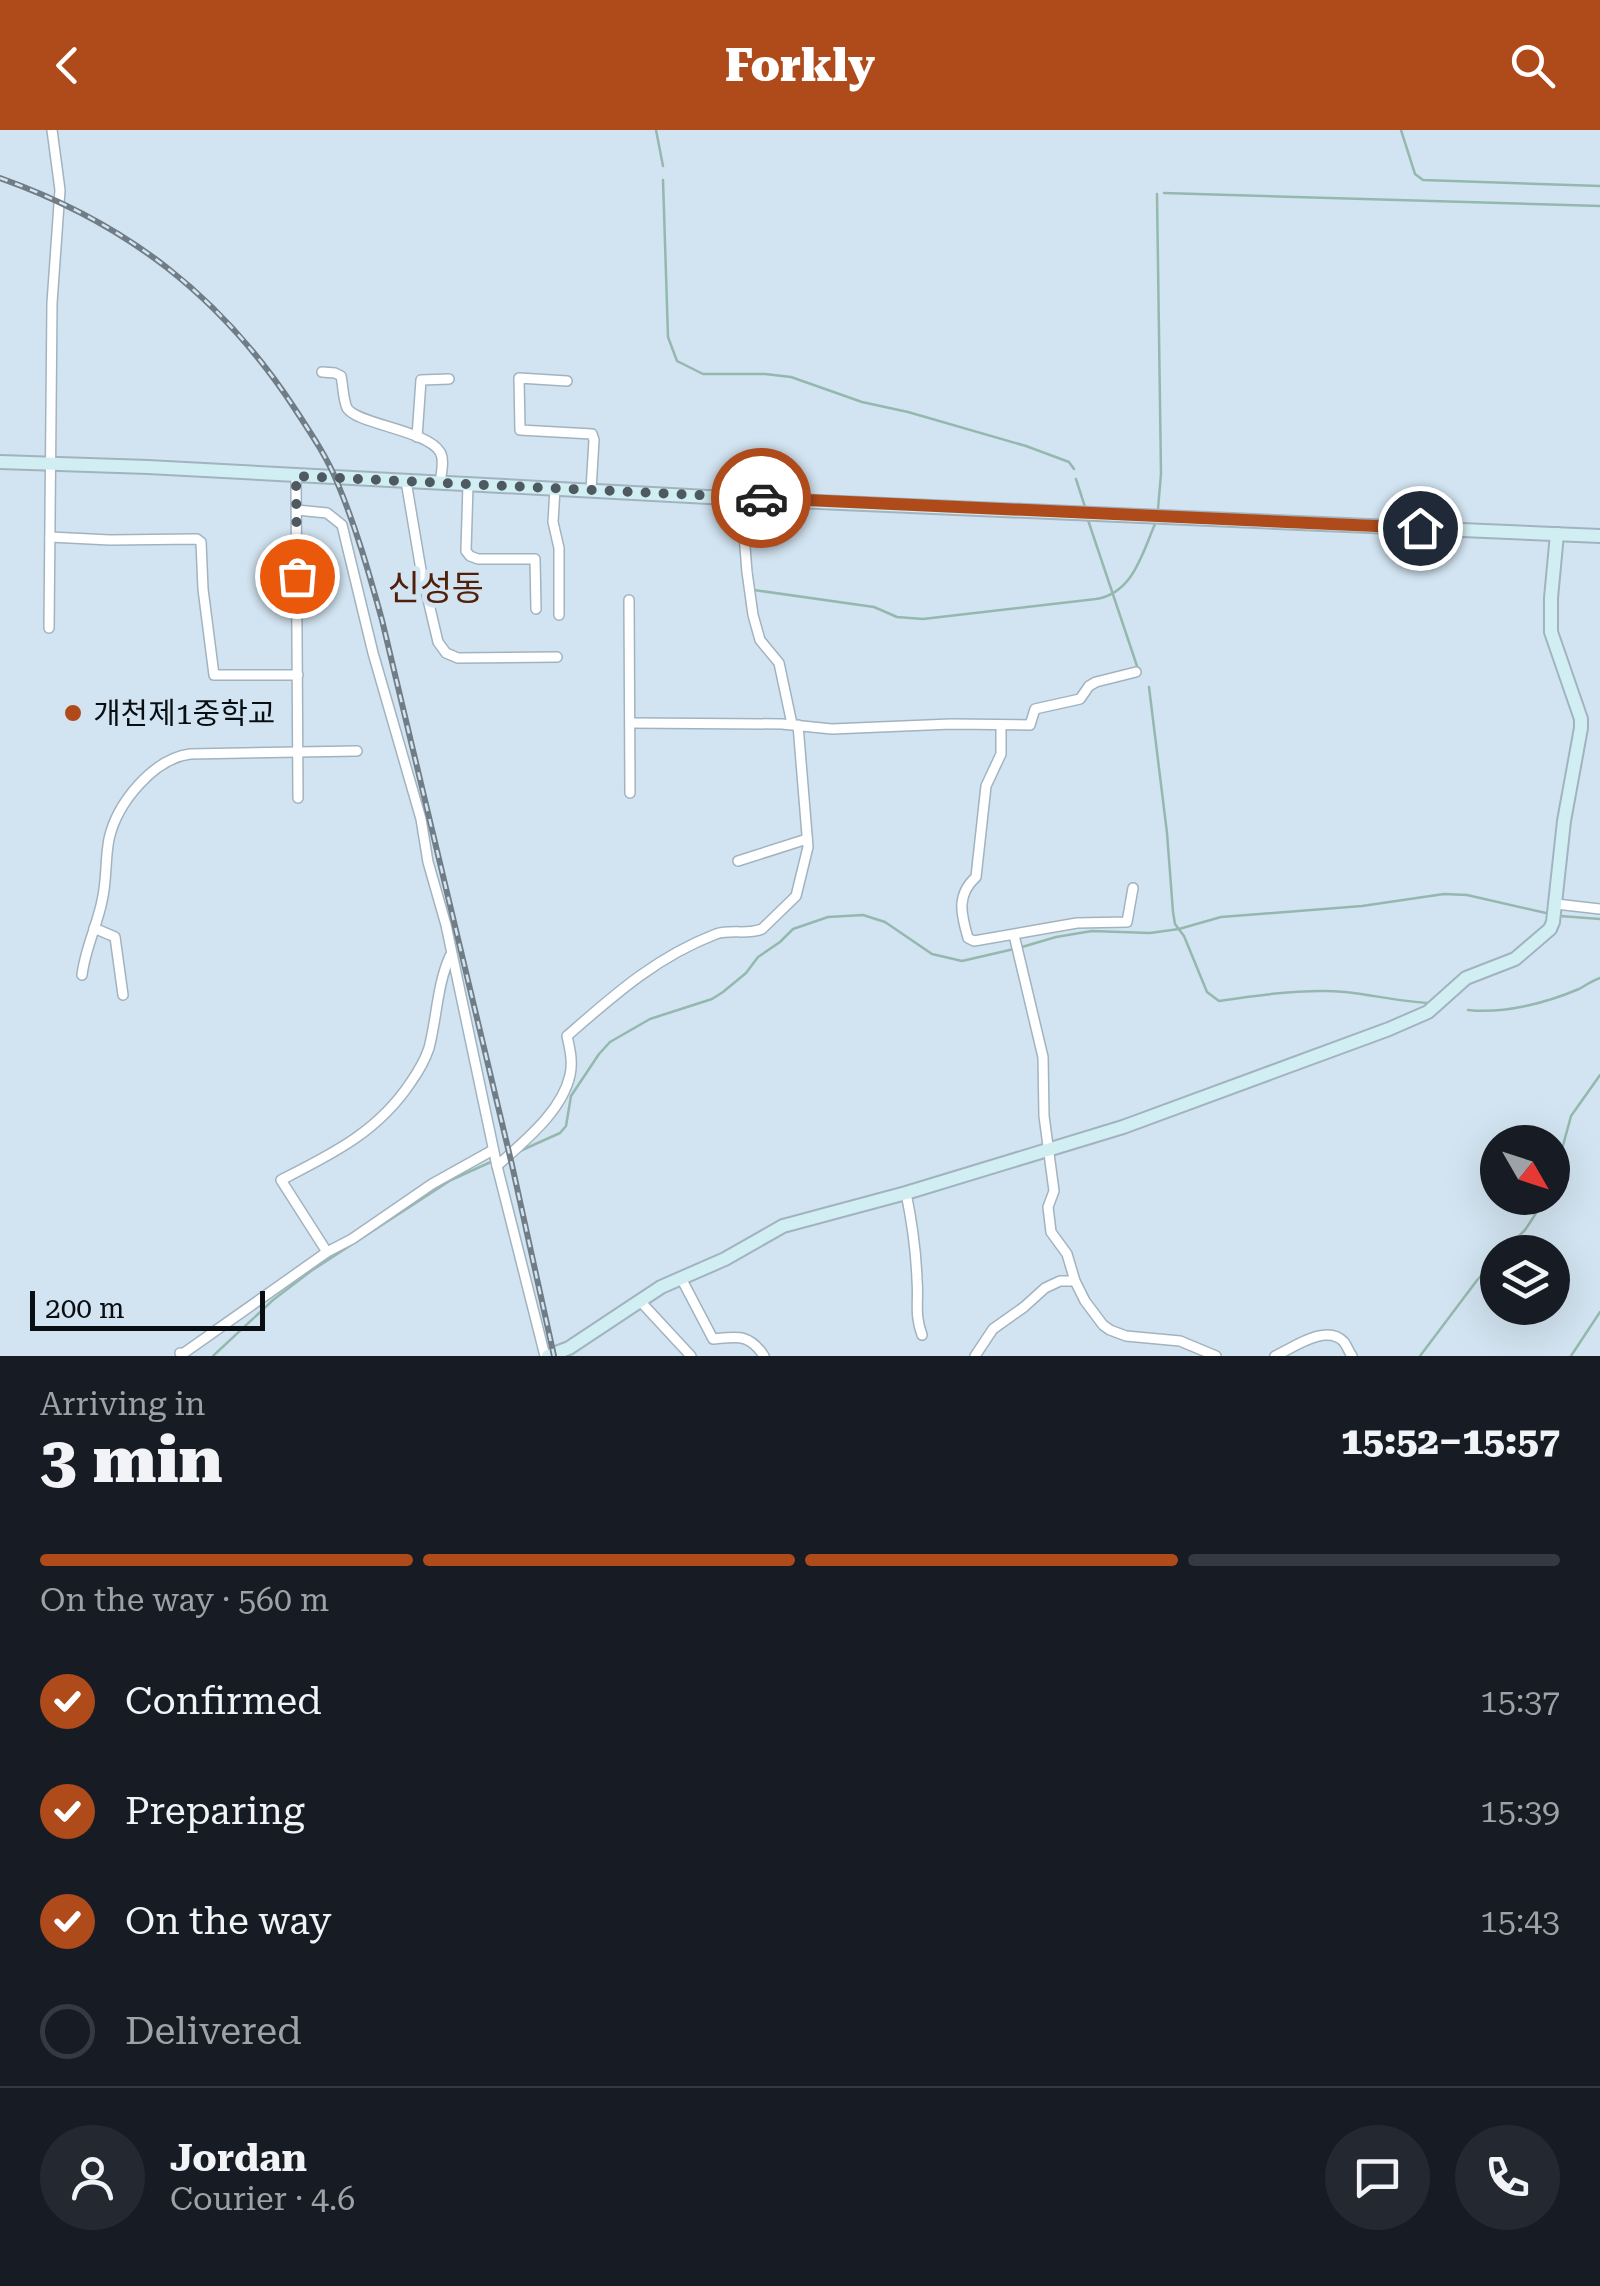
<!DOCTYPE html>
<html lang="en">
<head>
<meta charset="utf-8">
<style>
  body { margin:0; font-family:"Roboto Serif","Noto Sans KR",serif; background:#242831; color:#f1f3f6; height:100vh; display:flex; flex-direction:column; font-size:38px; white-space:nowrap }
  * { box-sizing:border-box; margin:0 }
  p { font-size:32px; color:#9ea1a6 }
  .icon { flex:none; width:55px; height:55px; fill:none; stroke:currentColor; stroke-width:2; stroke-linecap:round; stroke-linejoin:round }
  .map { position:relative; height:1226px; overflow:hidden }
  .details { display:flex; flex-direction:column; background:#171b24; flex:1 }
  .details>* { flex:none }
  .needle { width:65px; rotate:129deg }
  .controls { position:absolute; left:1480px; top:995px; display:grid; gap:20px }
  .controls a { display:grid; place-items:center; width:90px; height:90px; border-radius:50%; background:#171b24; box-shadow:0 10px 40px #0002; font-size:50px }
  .scale { position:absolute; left:30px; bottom:25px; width:235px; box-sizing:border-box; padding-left:10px; border:5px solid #080e12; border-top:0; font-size:28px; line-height:35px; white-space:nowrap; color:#080e12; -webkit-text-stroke:8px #d2e4f1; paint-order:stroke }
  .pin { position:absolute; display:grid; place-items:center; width:85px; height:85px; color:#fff; margin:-42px; border:5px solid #fff; border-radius:50%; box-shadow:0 2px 10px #0007 }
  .courier { position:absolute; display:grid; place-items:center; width:100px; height:100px; margin:-50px; border:8px solid #af4b1b; border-radius:50%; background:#fff; color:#222; box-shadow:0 2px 12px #0007 }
  .summary em { font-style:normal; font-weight:800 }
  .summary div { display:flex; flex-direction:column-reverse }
  .summary { display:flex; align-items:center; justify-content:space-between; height:170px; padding:0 40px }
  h1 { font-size:65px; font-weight:800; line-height:75px }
  .bar { display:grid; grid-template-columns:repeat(4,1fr); gap:15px 10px; align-content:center; height:120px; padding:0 40px }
  .bar i { height:12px; border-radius:8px; background:#363941 }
  .bar .on { background:#af4b1b }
  .bar p { grid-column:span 4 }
  .line { display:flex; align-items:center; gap:25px; padding:0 40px; border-top:2px solid #363941 }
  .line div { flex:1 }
  .round { display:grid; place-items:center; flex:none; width:105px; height:105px; border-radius:52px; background:#242831 }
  ol { padding:0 40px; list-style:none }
  li { display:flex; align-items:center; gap:30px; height:110px }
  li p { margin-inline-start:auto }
  li .icon { padding:10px; border-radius:50%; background:#af4b1b; color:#fff; stroke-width:4 }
  li:last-child { color:#9ea1a6 }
  li i { width:55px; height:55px; border:5px solid #363941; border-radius:50% }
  header { display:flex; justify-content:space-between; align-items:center; height:130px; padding:0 40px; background:#af4b1b; color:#fff; font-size:45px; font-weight:800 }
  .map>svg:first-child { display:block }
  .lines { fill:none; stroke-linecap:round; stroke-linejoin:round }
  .stream { stroke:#95b8ae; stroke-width:2.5 }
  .street-casing { stroke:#a2b3c0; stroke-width:12 }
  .secondary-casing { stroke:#a2b3c0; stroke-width:16 }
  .street { stroke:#fff; stroke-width:9 }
  .secondary { stroke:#d1eef2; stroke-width:12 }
  .rail-casing { stroke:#717d86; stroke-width:6 }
  .rail { stroke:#d2e4f1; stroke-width:2.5; stroke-dasharray:8; stroke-linecap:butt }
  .done { stroke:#4f5960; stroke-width:10; stroke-dasharray:0 18 }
  .route { stroke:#af4b1b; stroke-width:12 }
  .poi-dot { fill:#af4b1b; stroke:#d2e4f1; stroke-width:4 }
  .labels { text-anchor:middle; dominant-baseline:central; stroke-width:10; stroke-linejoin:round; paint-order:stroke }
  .poi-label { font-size:30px; fill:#080e12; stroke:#d2e4f1; text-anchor:start }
  .quarter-label { font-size:35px; fill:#51200b; stroke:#d2e4f1 }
</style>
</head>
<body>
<header><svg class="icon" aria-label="back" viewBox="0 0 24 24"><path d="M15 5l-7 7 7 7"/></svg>Forkly<svg class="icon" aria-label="search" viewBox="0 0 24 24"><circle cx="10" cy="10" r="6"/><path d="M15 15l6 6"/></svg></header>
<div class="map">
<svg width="1600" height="1226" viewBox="0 0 1600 1226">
  <rect width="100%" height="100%" fill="#d2e4f1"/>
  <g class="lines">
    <g class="stream">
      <path d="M656,0L663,36"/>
      <path d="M1401,0L1415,44L1423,50L1600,56"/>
      <path d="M663,50L668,207L677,231L703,244H765L791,247L862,272L908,282L1026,316L1069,332L1074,339"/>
      <path d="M1164,63L1600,76"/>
      <path d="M1157,64L1161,344L1158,379"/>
      <path d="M1076,349L1085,377"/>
      <path d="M1088,390L1138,539"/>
      <path d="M754,460L874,477L897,487L923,489L1096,469C1133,463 1142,424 1155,394"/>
      <path d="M1149,557L1167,703L1173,782L1175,794L1184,806L1207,862L1219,871C1257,865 1308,858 1345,862C1374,865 1401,872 1431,873"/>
      <path d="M1560,786L1600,789"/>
      <path d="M1022,817L1056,807L1092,801L1150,803L1179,799L1221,787L1362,776L1444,764L1467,765L1546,783"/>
      <path d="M1468,880C1504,884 1546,873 1579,859C1586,855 1592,851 1600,848"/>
      <path d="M520,1021L560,1003L566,996L571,966L599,924L610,912L650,889L712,869L723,862L746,843L758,827L780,812L793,799L828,787L863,785L885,792L932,824L962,831L1014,819"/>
      <path d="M1552,1056L1571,986L1600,945"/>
      <path d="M1503,1122L1525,1100L1546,1068"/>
      <path d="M213,1226L273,1170L311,1141L451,1050L493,1031"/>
      <path d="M1420,1226L1478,1149L1498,1128"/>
      <path d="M1571,1226L1600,1182"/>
    </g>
    <defs>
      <g id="street">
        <path d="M322,242L335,243L341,246C343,255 343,269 347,278C356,294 427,300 440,322C445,330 441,344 440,353"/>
        <path d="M567,251L519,248L520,300L592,304L594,310L591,360"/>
        <path d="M417,307L421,250L449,249"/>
        <path d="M296,347L298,668"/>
        <path d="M406,351L421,440L438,512L446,523L458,528L557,527"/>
        <path d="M468,355L466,421L470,426L478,429H535L536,479"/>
        <path d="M555,359L553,392L559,418V485"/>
        <path d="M741,367L747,442L753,485L760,510L779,533L792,594"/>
        <path d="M297,380L327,383L342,395L373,523L421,689L428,732L446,795L497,1036L545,1226"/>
        <path d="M50,407L110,410L197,409L201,412L203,459L214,545H298"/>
        <path d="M629,470L630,663"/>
        <path d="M49,498L52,173L60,60L52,0"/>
        <path d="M631,593L782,594L832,599L951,594L1030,595L1035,579L1080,569L1089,556L1096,552L1136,542"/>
        <path d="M1001,596V624L986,656L976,747C956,765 961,784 968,808L974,811L1077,793L1127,792L1133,758"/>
        <path d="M738,731L807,709"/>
        <path d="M1556,774L1600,779"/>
        <path d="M94,798L115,807L123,865"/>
        <path d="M1014,805L1043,927L1044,986L1054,1061L1048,1077L1051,1102L1067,1124L1075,1151L1085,1171L1103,1195L1110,1200L1126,1206L1180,1211L1216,1226"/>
        <path d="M82,845C85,819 97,796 102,771C107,750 105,729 109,709C117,673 153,629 190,624L357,621"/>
        <path d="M497,1036C523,1012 562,982 570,945C573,932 570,919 567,906C614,865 656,827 716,804C731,799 747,805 762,799L796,766L808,717L798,595"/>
        <path d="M906,1063C912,1092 916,1120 917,1150C919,1172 914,1183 922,1205"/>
        <path d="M327,1122L281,1050C332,1024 378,1002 411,952C418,942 425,930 429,918C437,887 437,855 450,826"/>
        <path d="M681,1148L713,1209C737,1207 749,1203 764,1226"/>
        <path d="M640,1171L691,1226"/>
        <path d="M180,1223H184L327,1122L352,1109L432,1054L493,1020"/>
        <path d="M975,1226L993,1199L1024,1177L1045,1158L1060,1151H1075"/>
        <path d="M1275,1226C1293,1218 1326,1193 1344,1212C1347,1216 1349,1222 1352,1226"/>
      </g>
      <g id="secondary">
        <path d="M0,332L148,337L727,368L1600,406"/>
        <path d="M548,1226L569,1218L661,1157L725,1129L783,1096L906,1063L1123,997L1389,899L1428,882L1466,848L1515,829L1550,799L1553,792L1564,691L1581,598V589L1551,502V468L1557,404"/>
      </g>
    </defs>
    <use href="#street" class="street-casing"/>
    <use href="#secondary" class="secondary-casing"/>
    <use href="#street" class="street"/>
    <use href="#secondary" class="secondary"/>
    <defs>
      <path id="rail" d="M0,48C127,93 221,166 295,279C310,302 327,327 337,352C356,397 369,443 382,490L512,1035L554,1226"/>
    </defs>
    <use href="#rail" class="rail-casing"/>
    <use href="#rail" class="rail"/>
  </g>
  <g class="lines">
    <path class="done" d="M297,446L296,346L761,368"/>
    <path class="route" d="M761,368L1420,398"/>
  </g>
  <circle class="poi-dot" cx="73" cy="583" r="10"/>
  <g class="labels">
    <g class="poi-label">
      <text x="93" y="583">개천제1중학교</text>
    </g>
    <g class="quarter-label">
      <text x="436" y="458">신성동</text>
    </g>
  </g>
</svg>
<div class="controls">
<a><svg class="needle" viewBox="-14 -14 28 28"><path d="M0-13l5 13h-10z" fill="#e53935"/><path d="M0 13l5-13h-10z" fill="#9ea1a6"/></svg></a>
<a><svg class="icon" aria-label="layers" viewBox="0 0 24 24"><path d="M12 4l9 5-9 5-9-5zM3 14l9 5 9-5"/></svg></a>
</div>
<div class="scale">200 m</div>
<div class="pin" style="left:297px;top:446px;background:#ea580c"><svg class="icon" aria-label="bag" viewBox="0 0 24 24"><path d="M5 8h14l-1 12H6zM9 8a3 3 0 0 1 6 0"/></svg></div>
<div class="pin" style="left:1420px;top:398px;background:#1f2937"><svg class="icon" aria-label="home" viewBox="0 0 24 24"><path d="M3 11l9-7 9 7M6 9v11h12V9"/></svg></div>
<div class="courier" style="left:761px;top:368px"><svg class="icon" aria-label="car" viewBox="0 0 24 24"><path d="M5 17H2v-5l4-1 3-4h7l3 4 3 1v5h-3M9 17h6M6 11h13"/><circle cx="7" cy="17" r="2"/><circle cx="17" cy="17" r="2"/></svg></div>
</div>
<section class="details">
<div class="summary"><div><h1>3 min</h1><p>Arriving in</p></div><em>15:52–15:57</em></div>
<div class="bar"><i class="on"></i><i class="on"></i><i class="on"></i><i></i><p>On the way · 560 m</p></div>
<ol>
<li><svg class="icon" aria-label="check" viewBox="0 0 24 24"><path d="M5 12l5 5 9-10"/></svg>Confirmed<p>15:37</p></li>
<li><svg class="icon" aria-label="check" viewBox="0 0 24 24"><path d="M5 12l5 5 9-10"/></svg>Preparing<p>15:39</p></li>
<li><svg class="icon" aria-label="check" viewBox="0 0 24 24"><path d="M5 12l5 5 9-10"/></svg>On the way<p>15:43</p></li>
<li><i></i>Delivered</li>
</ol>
<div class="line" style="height:180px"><a class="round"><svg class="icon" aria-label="person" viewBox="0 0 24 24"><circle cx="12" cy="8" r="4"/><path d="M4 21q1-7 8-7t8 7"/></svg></a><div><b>Jordan</b><p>Courier · 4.6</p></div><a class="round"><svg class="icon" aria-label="chat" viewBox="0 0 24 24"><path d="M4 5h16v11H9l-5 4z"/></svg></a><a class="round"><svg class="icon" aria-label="phone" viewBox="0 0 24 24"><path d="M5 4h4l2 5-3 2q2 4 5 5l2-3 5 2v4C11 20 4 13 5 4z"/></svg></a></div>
</section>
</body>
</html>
